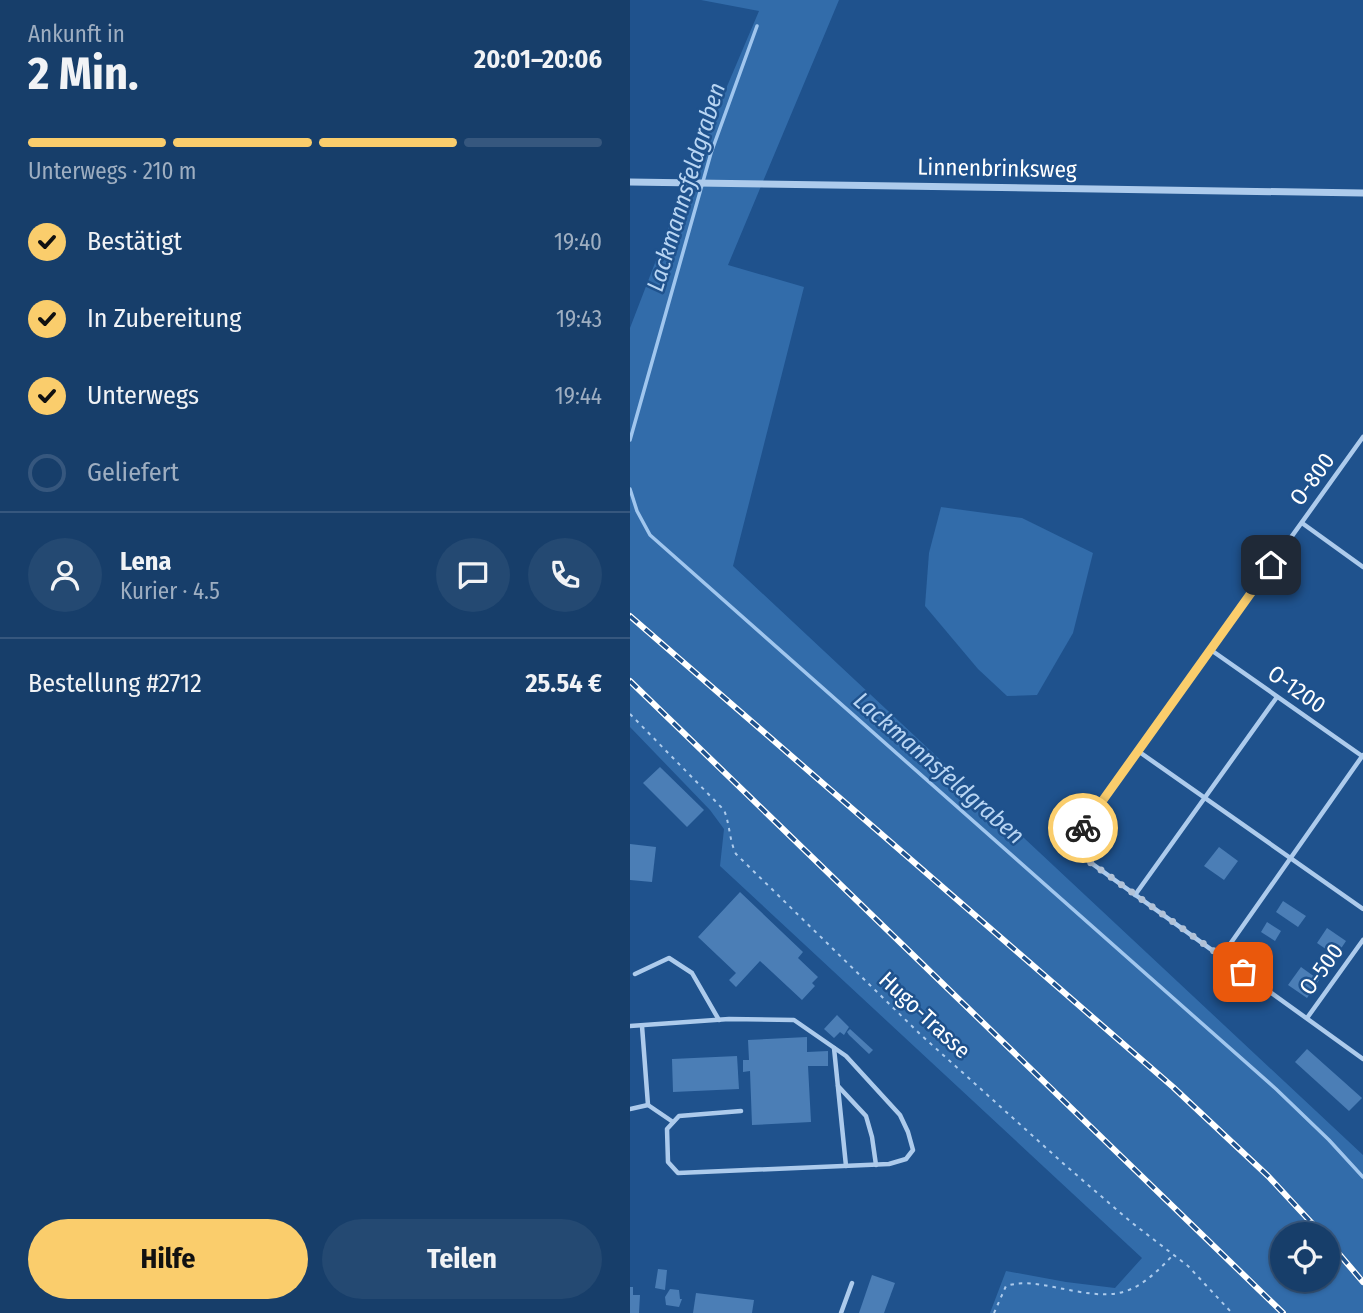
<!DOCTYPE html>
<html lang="de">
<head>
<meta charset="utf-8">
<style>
  body { margin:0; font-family:"Fira Sans Condensed",sans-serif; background:#244972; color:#f1f3f6; height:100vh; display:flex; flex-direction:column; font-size:26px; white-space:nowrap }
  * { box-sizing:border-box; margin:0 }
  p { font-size:23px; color:#9eaec1 }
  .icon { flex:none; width:38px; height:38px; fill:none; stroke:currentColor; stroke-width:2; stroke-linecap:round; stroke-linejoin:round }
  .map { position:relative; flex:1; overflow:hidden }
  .details { display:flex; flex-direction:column; background:#173e6a; width:630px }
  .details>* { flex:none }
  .controls { position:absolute; left:640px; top:1222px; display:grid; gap:14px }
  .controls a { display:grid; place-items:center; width:70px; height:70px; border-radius:50%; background:#173e6a; box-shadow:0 2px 5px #0004,0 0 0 2px #36577e; font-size:35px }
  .pin { position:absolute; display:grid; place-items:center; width:60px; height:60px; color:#fff; margin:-30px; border-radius:14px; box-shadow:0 4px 10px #0006 }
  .courier { position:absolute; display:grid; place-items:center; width:70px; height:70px; margin:-35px; border:5px solid #facd6c; border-radius:50%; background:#fff; color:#222; box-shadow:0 2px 9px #0007 }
  .summary em { font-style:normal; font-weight:700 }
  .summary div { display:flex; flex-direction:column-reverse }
  .summary { display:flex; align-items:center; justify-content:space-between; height:119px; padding:0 28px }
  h1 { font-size:46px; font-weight:700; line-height:52px }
  .bar { display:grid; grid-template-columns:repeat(4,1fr); gap:10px 7px; align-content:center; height:84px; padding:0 28px }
  .bar i { height:9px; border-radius:5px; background:#36577e }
  .bar .selected { background:#facd6c }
  .bar p { grid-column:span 4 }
  .line { display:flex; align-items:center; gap:18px; padding:0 28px; border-top:2px solid #36577e }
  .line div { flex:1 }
  .round { display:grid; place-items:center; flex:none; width:74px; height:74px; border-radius:37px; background:#244972 }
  ol { padding:0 28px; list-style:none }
  li { display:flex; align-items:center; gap:21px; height:77px }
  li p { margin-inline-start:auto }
  li .icon { padding:7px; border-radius:50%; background:#facd6c; color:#111; stroke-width:4 }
  li:last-child { color:#9eaec1 }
  li i { width:38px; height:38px; border:4px solid #36577e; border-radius:50% }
  .cta { display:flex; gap:14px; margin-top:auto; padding:14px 28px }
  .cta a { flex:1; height:80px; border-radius:42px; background:#facd6c; color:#111; font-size:28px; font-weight:700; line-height:80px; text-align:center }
  .cta a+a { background:#244972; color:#f1f3f6 }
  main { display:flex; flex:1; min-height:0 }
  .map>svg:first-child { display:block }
  .green { fill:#326caa; fill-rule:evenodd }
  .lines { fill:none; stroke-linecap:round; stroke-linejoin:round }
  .stream { stroke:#a0c6ee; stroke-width:3.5 }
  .building { fill:#4b7eb6 }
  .path { stroke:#adcbec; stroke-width:2; stroke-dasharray:3.5 5; stroke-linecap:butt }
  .service { stroke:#adcbec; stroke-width:4.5 }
  .minor { stroke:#adcbec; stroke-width:7 }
  .rail-casing { stroke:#fff; stroke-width:6 }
  .rail { stroke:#1f528d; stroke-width:3.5; stroke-dasharray:10; stroke-linecap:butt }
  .done { stroke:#b1c2d7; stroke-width:7; stroke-dasharray:0 12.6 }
  .route { stroke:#facd6c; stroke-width:9 }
  .labels { text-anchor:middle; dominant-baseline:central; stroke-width:5; stroke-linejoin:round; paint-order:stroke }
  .street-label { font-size:23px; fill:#fff; stroke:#1f528d }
  .water-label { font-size:24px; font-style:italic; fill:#b8d5f3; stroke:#1f528d }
</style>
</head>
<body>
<main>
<section class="details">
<div class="summary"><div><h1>2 Min.</h1><p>Ankunft in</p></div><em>20:01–20:06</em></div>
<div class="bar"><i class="selected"></i><i class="selected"></i><i class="selected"></i><i></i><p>Unterwegs · 210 m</p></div>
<ol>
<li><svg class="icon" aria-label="check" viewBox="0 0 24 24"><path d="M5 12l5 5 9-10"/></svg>Bestätigt<p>19:40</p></li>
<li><svg class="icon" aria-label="check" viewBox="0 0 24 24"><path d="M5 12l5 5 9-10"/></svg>In Zubereitung<p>19:43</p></li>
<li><svg class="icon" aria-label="check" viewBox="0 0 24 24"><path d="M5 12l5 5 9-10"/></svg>Unterwegs<p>19:44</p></li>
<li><i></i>Geliefert</li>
</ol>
<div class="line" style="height:126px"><a class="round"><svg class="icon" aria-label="person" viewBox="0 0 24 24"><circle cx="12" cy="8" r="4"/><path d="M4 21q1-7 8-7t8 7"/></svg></a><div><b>Lena</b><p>Kurier · 4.5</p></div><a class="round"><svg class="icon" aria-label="chat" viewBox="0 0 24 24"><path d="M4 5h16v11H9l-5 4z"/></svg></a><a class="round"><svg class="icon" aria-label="phone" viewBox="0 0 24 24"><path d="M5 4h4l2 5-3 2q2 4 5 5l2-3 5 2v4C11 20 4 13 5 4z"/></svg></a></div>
<div class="line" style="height:91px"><div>Bestellung #2712</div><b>25.54 €</b></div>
<div class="cta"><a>Hilfe</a><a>Teilen</a></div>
</section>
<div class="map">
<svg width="733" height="1313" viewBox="0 0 733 1313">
  <rect width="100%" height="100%" fill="#1f528d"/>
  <g class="green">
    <path d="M71,0H209L98,265L174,287L103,566L733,1155V1313H360L376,1271L436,1282L485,1288L512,1258L90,866L94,829L80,810L0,727V328L53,190L129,11ZM653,1234H698V1279H653Z"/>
    <path d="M311,507L392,518L463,553L443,633L407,695L377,696L348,669L295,606L299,553Z"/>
  </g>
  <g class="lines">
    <g class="stream">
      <path d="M0,440L81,153L127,26"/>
      <path d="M0,489L7,511L20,535L646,1089L699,1140L733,1177"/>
    </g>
  </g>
  <g class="building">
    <path d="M30,767L74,810L57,827L13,783Z"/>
    <path d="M0,844L26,847L22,882L0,880Z"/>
    <path d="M589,847L608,861L594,880L574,866Z"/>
    <path d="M110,892L173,952L168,958L188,977L182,983L185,986L172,1000L130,961L106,987L99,980L106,973L68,937Z"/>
    <path d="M653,901L676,916L668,927L646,912Z"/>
    <path d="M637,922L651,931L645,941L631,932Z"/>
    <path d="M697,928L716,941L706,956L687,943Z"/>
    <path d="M671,967L689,980L677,998L658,985Z"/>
    <path d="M207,1015L219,1027L214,1035L210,1032L204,1038L194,1029Z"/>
    <path d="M220,1029L243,1050L239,1054L219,1035L217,1032Z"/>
    <path d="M177,1037V1052L198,1051V1066H178L181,1122L122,1125L120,1071L113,1072V1060H119L118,1040Z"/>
    <path d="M677,1049L732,1098L719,1111L665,1062Z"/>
    <path d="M107,1056L109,1089L43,1092L42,1059Z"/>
    <path d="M28,1269L37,1270L35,1290L25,1288Z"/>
    <path d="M242,1275L265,1283L254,1313H229Z"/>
    <path d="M0,1287H3V1295H10L9,1313H0Z"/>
    <path d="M40,1289L49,1290L50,1299H52L49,1307L36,1305L35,1297Z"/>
    <path d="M66,1293L124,1300L122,1313H63Z"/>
  </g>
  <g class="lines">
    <g class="path">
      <path d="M0,714L94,810C100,824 99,840 106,854L291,1035L435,1165L501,1222L558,1266L602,1313"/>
      <path d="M364,1313L376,1286C393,1281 407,1284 424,1287C483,1299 500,1301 542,1256"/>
    </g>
    <g class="service">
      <path d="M733,437L439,847L733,1059"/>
      <path d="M672,523L733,567"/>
      <path d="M581,650L732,756"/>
      <path d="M508,751L733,909"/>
      <path d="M505,895L647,697"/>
      <path d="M591,957L733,755"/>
      <path d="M5,974L39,958L62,973L89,1020"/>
      <path d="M677,1018L733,940"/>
      <path d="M0,1026L99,1019L164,1020L216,1056L270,1115L278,1132L283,1150L276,1159L259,1164L48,1173L38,1162L37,1129L49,1116L111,1111"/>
      <path d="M12,1026L18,1105"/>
      <path d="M204,1048L216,1166"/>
      <path d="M208,1086L236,1116L242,1137L246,1165"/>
      <path d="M0,1109L18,1105L43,1122"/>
      <path d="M211,1313L222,1283"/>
    </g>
    <path class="minor" d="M0,182L733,193"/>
    <defs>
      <g id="rail">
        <path d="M0,616L543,1087L638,1176L692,1234"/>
        <path d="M0,681L653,1313"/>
        <path d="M698,1241L733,1282"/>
      </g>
    </defs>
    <use href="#rail" class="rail-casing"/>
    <use href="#rail" class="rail"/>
  </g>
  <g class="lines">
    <path class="done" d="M453,828L439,847L613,972"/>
    <path class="route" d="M453,828L641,565"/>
  </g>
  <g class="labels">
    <g class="street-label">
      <text transform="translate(367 168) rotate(1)">Linnenbrinksweg</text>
      <text transform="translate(682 479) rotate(-54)">O-800</text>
      <text transform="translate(667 689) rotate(35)">O-1200</text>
      <text transform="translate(691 969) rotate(-54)">O-500</text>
      <text transform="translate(295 1015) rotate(43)">Hugo-Trasse</text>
    </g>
    <g class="water-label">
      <text transform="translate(56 187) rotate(-73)">Lackmannsfeldgraben</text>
      <text transform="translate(309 768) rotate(41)">Lackmannsfeldgraben</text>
    </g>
  </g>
</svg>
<div class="controls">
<a><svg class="icon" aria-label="locate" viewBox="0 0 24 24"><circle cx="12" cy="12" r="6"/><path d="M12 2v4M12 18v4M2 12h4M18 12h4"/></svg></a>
</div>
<div class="pin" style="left:613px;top:972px;background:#ea580c"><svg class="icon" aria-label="bag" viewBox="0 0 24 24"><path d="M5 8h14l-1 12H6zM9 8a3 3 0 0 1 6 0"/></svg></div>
<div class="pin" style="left:641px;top:565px;background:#1f2937"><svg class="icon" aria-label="home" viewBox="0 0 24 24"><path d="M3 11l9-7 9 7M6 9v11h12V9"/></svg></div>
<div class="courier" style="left:453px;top:828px"><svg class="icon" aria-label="bike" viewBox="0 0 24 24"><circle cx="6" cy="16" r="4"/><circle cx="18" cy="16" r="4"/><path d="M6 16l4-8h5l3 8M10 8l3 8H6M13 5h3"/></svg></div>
</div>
</main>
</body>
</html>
